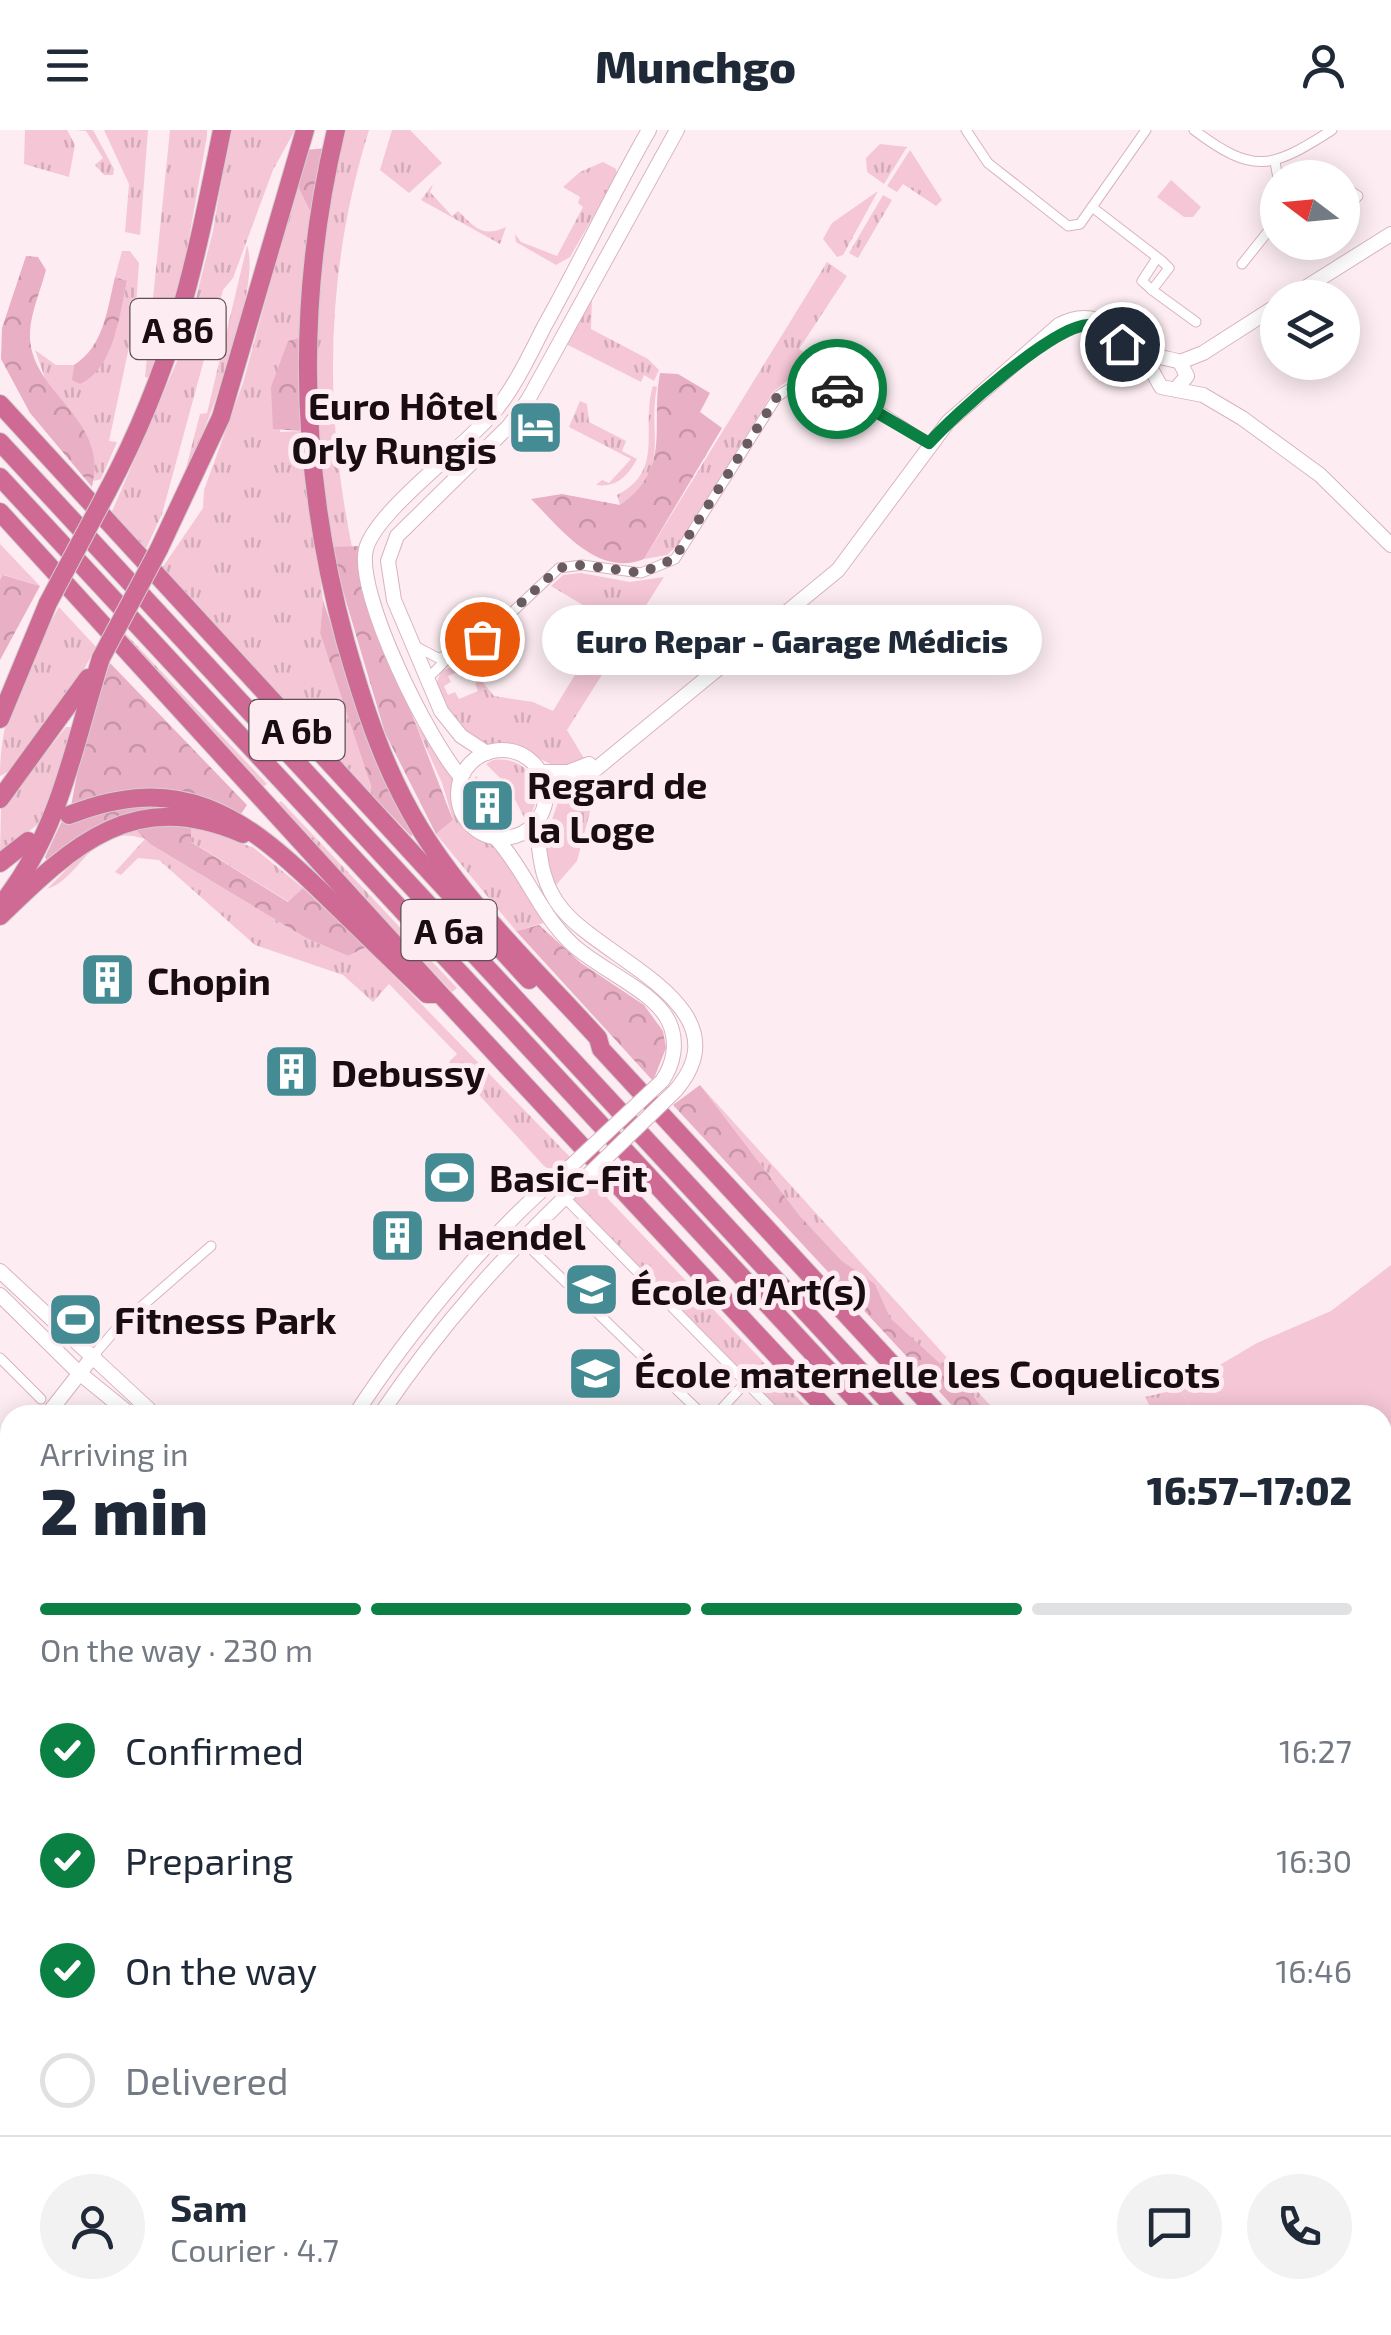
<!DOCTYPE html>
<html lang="en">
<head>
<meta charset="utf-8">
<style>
  body { margin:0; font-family:"Exo 2",sans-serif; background:#f2f2f3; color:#1f2937; height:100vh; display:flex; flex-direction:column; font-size:38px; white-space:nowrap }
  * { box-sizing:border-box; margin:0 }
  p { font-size:32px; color:#747a83 }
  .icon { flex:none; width:55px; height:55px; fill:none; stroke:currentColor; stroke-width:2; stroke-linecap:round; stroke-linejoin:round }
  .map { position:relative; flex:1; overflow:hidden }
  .details { position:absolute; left:0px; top:1275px; width:1392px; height:930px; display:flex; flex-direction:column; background:#fff; border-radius:30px 30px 0 0; box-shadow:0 5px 25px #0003 }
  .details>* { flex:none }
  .needle { width:65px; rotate:286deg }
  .buttons { position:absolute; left:1260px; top:30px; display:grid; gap:20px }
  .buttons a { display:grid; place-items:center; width:100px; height:100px; border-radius:50%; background:#fff; box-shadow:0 5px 25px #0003; font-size:50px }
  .pin { position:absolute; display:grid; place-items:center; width:85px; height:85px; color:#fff; margin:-42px; border:5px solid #fff; border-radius:50%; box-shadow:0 2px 10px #0007 }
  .courier { position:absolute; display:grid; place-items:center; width:100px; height:100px; margin:-50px; border:8px solid #0b8043; border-radius:50%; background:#fff; color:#222; box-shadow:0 2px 12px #0007 }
  .bubble { position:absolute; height:70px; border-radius:35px; background:#fff; box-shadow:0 5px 25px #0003; font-size:32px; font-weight:800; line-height:70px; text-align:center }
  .overview em { font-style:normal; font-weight:800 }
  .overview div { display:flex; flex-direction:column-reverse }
  .overview { display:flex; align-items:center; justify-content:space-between; height:170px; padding:0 40px }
  h1 { font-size:65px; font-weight:800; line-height:75px }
  .bar { display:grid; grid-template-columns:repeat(4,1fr); gap:15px 10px; align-content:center; height:120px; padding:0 40px }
  .bar i { height:12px; border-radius:8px; background:#e0e1e3 }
  .bar .active { background:#0b8043 }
  .bar p { grid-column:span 4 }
  .line { display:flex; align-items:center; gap:25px; padding:0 40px; border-top:2px solid #e0e1e3 }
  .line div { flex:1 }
  .round { display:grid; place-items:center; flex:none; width:105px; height:105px; border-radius:52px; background:#f2f2f3 }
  ol { padding:0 40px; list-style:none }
  li { display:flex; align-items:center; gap:30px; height:110px }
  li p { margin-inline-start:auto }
  li .icon { padding:10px; border-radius:50%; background:#0b8043; color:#fff; stroke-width:4 }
  li:last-child { color:#747a83 }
  li i { width:55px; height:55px; border:5px solid #e0e1e3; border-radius:50% }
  header { display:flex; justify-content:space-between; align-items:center; height:130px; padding:0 40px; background:#fff; font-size:45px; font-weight:800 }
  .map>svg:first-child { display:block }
  .grass { fill:url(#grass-tufts) }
  .forest { fill:url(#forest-crowns) }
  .park { fill:#f4c6d6 }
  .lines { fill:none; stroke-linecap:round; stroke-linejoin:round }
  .stream { stroke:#a17586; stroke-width:2.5 }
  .street-casing { stroke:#d9b3c0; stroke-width:11 }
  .secondary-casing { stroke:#d9b3c0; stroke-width:16 }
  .highway-casing { stroke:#d1cfd0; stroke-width:20 }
  .street { stroke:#fff; stroke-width:9 }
  .secondary { stroke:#fff; stroke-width:14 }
  .highway { stroke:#cf6a94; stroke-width:18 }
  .secondary-bridge-casing { stroke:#d9b3c0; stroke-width:16; stroke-linecap:butt }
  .highway-bridge-casing { stroke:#d1cfd0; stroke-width:20; stroke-linecap:butt }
  .secondary-bridge { stroke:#fff; stroke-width:14 }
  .highway-bridge { stroke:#cf6a94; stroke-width:18 }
  .done { stroke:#695b60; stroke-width:10; stroke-dasharray:0 18 }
  .route { stroke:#0b8043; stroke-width:12 }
  .labels { text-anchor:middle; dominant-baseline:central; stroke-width:10; stroke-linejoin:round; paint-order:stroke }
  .shield { fill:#fdedf2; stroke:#5d5055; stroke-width:2.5 }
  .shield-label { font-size:35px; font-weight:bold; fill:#190d12 }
  .poi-label { font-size:38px; font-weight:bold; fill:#190d12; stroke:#fdedf2; text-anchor:start }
</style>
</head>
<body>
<header><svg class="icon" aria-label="menu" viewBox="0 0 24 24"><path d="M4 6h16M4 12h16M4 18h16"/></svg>Munchgo<svg class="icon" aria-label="person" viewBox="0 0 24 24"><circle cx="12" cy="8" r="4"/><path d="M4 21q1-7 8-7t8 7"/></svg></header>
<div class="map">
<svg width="1391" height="2205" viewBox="0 0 1391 2205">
  <defs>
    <pattern id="grass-tufts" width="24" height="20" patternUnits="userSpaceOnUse" patternTransform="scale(2.5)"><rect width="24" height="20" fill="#f4c6d6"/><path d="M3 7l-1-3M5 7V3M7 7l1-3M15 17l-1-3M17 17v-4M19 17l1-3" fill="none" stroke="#d1a9b7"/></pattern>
    <pattern id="forest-crowns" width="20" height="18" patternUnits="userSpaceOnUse" patternTransform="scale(2.5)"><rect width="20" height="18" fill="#e9afc4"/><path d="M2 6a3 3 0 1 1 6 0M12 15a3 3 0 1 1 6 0" fill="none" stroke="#c795a7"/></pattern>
  </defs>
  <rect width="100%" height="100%" fill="#fdedf2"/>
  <g class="grass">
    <path d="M25,0H67L75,15L69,47L24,34Z"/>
    <path d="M76,0H93L114,39L113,45H104L95,35L103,28L86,1Z"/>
    <path d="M104,0H148L140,105L125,102L129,54Z"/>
    <path d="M170,0H207V6L182,148L149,248L145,247Z"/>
    <path d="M230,0H295L273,40L233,148L223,160L162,384L144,423L110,386L184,215L213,101Z"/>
    <path d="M345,0H369C326,139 323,275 352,417H330C325,367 315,315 314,265C311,176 321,85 345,0Z"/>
    <path d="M392,0H410L442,33L409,63L380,40Z"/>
    <path d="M880,14L907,17L884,54L867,42L866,28Z"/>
    <path d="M910,20L942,70L936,76L903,54L897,62L887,56Z"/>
    <path d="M603,32L616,39L617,45L570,127L556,135L516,112L515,104L521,112L557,126L583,77L578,73L580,67L563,57L580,42Z"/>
    <path d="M433,54L430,62L452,86L458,81C475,98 483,108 506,97L500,114L421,70Z"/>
    <path d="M297,55L312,85L301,207L288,211L280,302L302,301L323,470L320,503L375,668L160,441L203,378L204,360L243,253Z"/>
    <path d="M878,61L843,125L837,127L823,109L832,93Z"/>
    <path d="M883,65L892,70L858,128L849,123Z"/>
    <path d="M247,116C263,156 202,309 182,354L200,284L207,283Z"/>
    <path d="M122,121H130L139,133L135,189L109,311L117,312L101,349L94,351L91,315L46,251L35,220L56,235H74L73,250L116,202L127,152L115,147Z"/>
    <path d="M827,132L847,146L799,219L823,235L819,241L788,250L773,262L682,411L667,425L644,429Z"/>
    <path d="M592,167L591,199L648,229L659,240L654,251L644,245L641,252L568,215L566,212Z"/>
    <path d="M653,256L657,257C647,308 673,337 620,375L617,365C666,341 640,297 653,256Z"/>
    <path d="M580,271L587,274L589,292L626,311L622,321L637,329C628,346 616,358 596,355L602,350L609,353L631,329L569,297Z"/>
    <path d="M0,414L40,456L4,445L0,450Z"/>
    <path d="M581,443L630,452L664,447L567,600L585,630L556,637L515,616H482L455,595L436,555L441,541L472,529L483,539L475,543L472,536L448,546L451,552L444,556L448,565L455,562L459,569L478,561L475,553L481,550L494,566L533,572L553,581L608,490L551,456L563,445Z"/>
    <path d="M59,477L96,517C78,551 35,631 0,646C0,578 27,535 59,477Z"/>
    <path d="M125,503L267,654L263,657L123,508Z"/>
    <path d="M413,589L453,648L452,676L459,692L476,709L493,714L513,734L544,793L516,801L436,704L453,690L442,653Z"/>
    <path d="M66,597H71L58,656L44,689L0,725L1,679Z"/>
    <path d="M493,630C530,625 550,662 526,691L508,656L486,634Z"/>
    <path d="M476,646L497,668L512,698C481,704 455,673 476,646Z"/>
    <path d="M598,651L577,731L556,755C537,723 550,694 562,662Z"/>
    <path d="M281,671L457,858L452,862L277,674Z"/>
    <path d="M191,694L254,718L303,758L289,772L190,711Z"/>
    <path d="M135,699L150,714L306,808L348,826L366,817L570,1027L553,1042L544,1036L449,932L457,924L389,854L373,872L343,845L255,815L159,730L138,728L121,745L115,742L145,709C90,691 83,748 47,759L92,714Z"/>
    <path d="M700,955L988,1273L1004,1285H986L889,1188L875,1154L841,1130L800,1086Z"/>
    <path d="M591,1051L814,1285H785L572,1069Z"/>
    <path d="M1179,1259L1196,1285H1155L1145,1267Z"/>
    <path d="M1383,1947L1391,1949V2205H1376L1367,2195H1382Z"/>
    <path d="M1065,2195H1166L1175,2205H1075Z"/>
  </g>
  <g class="forest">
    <path d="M325,18L312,85L297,55L307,20Z"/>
    <path d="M26,126L38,127L46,140C41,159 31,182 30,202C27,263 111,287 92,357L30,283L1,229L2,198Z"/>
    <path d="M115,147L127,151C120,183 114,239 80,254L72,250L74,235C104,216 107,180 115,147Z"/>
    <path d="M301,207L302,301L273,299L271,257L288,211Z"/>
    <path d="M660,243L678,244L710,263L700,282L722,298L644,429C597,448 560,398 531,369L562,364L620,375C673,338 650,297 660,243Z"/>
    <path d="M363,416L360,451L453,690L436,704L385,603L330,417Z"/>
    <path d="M3,445L40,456L0,530V450Z"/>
    <path d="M323,470C350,551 369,631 416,703L411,706L375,668L320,503Z"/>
    <path d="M110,533L247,675L241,684C185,655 131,668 71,676L85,603Z"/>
    <path d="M155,672V682L48,733L45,727L62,691L85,682Z"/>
    <path d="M163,694H191V712L288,772L303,758L366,817L348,826L306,808L150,714L135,699Z"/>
    <path d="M539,795L581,833L644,875L663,901L666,918L653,951L516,801Z"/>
    <path d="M700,955L800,1086L841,1130L875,1154L890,1188L968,1259L987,1285H961L673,975Z"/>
  </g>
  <g class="park">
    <path d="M1171,50L1201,77L1193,87H1184L1157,67Z"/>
    <path d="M1391,1135V1659L1382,1651V1285H1196L1179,1259L1257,1213L1331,1181Z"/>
    <path d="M149,2195H239L233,2205H153Z"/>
    <path d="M640,2195H832L847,2205H630Z"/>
  </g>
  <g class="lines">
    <g class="stream">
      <path d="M1357,2195L1364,2205"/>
      <path d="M776,2205L785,2195"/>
    </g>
    <defs>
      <g id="street">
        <path d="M966,0L988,33L1068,96L1080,94L1092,77"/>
        <path d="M1146,0L1092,77L1162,131L1169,138L1152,160L1142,151L1157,128"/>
        <path d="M1194,0C1254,45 1271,39 1332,0"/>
        <path d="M1275,32L1278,48"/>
        <path d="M1342,55L1358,66L1342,83"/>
        <path d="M1242,134L1278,89"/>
        <path d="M1152,160L1196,192"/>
        <path d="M417,517L438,528L468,519L488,505L559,438L582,435L641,443L675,429L777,267C823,228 887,289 929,313"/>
        <path d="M428,548L448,528"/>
        <path d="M565,1068L778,1285"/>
        <path d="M520,1108L703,1285"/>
        <path d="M94,1225L118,1197L211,1116"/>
        <path d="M0,1228L41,1269"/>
        <path d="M716,1285L746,1252"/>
        <path d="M0,2016L10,2027"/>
        <path d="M0,2092L10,2086"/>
        <path d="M74,2195L90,2205"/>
        <path d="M104,2195L110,2205"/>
        <path d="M133,2195L140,2205"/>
        <path d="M0,2197L10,2190"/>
        <path d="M284,2205L290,2195"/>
        <path d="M430,2205L450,2195"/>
        <path d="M616,2205L626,2195"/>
      </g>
      <g id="secondary">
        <path d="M1289,168L1391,104"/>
        <path d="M1132,222L1150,237L1161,257L1203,265L1242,288L1320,345L1391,415"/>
        <path d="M1180,232L1203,223L1278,175"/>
        <circle cx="502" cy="664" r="44"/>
        <path d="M487,623L461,606L441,581L394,470L388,431L397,406L509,296L528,270L677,0"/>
        <path d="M540,642H568L589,634"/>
        <path d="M461,647C430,613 355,464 366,419C376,381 466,316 495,281C516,255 530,224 545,195C581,131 612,64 649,0"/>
        <path d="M546,666L596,639L838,440L948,292L1059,195C1097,174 1118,204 1150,223C1160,229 1170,228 1180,232L1187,246L1176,259"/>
        <path d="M536,692C540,725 540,752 562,779C604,831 748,877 675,961"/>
        <path d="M495,707C526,741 539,783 572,814C598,839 655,861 669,892C678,912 674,934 662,951"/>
        <path d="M0,1141L155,1285"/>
        <path d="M0,1165L78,1242L131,1285"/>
        <path d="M47,1285L94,1225"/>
        <path d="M355,1285C406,1206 497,1093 571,1036"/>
        <path d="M380,1285C443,1192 503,1126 584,1049"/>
        <path d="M1382,1674L1391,1673"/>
        <path d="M0,1764L10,1765"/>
        <path d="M0,1851L10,1829"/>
      </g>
      <g id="highway">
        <path d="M336,0C295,172 299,340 345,510C364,577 384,640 421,700C468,776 538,842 598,908L601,919L939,1285"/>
        <path d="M0,274L529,850"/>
        <path d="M0,312L901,1285"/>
        <path d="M0,347L870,1285"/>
        <path d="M107,362C175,234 194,139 222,0"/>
        <path d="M0,382L440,864L832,1285"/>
        <path d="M159,419L221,287L305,0"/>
        <path d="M0,589L48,473"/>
        <path d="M0,669L88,548"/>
        <path d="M69,685C180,641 243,685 322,762C357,796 392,830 427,864H439"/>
        <path d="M0,733L28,711"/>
        <path d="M4,771C61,698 74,614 101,528"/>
        <path d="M0,786C74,714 134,657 243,704"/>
        <path d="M1382,1730L1391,1739"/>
        <path d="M1382,1803L1391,1812"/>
        <path d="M1382,1835L1391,1845"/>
        <path d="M1382,1915L1391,1925"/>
      </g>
    </defs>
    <use href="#street" class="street-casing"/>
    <use href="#secondary" class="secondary-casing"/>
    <use href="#highway" class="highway-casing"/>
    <use href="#street" class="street"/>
    <use href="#secondary" class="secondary"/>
    <use href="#highway" class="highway"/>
    <defs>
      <g id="secondary-bridge">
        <path d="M571,1036L662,951"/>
        <path d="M584,1049L675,961"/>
      </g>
      <g id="highway-bridge">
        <path d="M48,473L107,362"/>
        <path d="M101,528L159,419"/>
      </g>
    </defs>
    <use href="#secondary-bridge" class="secondary-bridge-casing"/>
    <use href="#highway-bridge" class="highway-bridge-casing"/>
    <use href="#secondary-bridge" class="secondary-bridge"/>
    <use href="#highway-bridge" class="highway-bridge"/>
  </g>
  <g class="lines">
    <path class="done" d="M482,509L559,438L582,435L641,443L674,429L777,267L803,253L837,259"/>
    <path class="route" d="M837,259L929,313C955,284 1053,196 1088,195L1122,214"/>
  </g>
  <defs>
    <symbol id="hotel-square" viewBox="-11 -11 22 22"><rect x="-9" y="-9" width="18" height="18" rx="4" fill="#448b93" stroke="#fdedf2"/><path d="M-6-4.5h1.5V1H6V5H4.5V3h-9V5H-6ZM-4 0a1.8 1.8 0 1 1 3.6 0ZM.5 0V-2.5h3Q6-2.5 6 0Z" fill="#fff"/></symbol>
    <symbol id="building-square" viewBox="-11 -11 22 22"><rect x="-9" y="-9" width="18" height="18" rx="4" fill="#448b93" stroke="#fdedf2"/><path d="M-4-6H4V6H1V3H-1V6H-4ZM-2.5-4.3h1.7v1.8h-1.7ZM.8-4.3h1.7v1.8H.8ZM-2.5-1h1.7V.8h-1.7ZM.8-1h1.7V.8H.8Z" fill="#fff"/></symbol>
    <symbol id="stadium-square" viewBox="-11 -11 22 22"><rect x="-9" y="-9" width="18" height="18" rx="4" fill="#448b93" stroke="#fdedf2"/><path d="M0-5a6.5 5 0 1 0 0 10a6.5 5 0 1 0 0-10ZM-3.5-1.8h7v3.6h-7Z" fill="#fff"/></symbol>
    <symbol id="university-square" viewBox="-11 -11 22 22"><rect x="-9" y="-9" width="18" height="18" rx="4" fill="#448b93" stroke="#fdedf2"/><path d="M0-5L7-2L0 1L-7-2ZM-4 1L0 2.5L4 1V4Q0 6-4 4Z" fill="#fff"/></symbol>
    <symbol id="school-square" viewBox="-11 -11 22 22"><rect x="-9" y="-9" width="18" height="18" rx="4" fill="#448b93" stroke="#fdedf2"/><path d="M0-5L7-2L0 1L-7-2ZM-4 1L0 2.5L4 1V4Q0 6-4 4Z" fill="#fff"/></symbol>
  </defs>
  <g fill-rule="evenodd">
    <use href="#hotel-square" x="504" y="266" width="63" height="63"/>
    <use href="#building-square" x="456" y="644" width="63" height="63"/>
    <use href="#building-square" x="76" y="818" width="63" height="63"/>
    <use href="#building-square" x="260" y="910" width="63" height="63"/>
    <use href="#stadium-square" x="418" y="1016" width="63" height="63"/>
    <use href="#building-square" x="366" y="1074" width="63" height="63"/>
    <use href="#university-square" x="560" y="1128" width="63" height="63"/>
    <use href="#stadium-square" x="44" y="1158" width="63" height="63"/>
    <use href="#school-square" x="564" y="1212" width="63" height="63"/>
  </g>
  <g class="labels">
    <g class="shield">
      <rect x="130.5" y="169" width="95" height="60" rx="8"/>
      <rect x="249.5" y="570" width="95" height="60" rx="8"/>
      <rect x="401.5" y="770" width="95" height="60" rx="8"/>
    </g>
    <g class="shield-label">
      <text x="178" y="199">A 86</text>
      <text x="297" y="600">A 6b</text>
      <text x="449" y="800">A 6a</text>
    </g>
    <g class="poi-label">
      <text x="497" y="275" text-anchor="end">Euro Hôtel<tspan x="497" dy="44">Orly Rungis</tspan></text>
      <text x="527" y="654">Regard de<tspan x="527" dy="44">la Loge</tspan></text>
      <text x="147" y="850">Chopin</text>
      <text x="331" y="942">Debussy</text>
      <text x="489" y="1047">Basic-Fit</text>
      <text x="437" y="1105">Haendel</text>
      <text x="630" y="1160">École d'Art(s)</text>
      <text x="114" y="1189">Fitness Park</text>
      <text x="634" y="1243">École maternelle les Coquelicots</text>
    </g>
  </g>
</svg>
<div class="buttons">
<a><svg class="needle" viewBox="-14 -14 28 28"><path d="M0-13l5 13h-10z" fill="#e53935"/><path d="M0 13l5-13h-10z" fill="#747a83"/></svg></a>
<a><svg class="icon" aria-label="layers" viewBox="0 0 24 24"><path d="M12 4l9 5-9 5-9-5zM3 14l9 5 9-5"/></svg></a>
</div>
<div class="pin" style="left:482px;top:509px;background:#ea580c"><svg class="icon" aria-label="bag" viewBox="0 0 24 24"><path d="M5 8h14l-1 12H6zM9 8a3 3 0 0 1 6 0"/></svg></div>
<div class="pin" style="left:1122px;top:214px;background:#1f2937"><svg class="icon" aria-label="home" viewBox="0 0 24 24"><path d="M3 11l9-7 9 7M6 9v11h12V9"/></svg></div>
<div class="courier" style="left:837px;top:259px"><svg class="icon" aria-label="car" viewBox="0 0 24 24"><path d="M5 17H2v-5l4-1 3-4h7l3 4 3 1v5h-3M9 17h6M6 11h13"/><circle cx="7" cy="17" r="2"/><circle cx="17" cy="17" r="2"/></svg></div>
<div class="bubble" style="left:542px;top:475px;width:500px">Euro Repar - Garage Médicis</div>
<section class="details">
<div class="overview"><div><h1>2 min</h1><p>Arriving in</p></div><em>16:57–17:02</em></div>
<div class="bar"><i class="active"></i><i class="active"></i><i class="active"></i><i></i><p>On the way · 230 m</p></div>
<ol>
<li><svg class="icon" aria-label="check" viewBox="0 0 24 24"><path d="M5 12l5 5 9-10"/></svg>Confirmed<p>16:27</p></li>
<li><svg class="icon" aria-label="check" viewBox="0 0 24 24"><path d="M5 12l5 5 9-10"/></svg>Preparing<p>16:30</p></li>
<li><svg class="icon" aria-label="check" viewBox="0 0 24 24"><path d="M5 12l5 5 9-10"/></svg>On the way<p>16:46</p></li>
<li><i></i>Delivered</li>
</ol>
<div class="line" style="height:180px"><a class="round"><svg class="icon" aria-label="person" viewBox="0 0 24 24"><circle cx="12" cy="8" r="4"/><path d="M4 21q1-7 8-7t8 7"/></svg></a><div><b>Sam</b><p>Courier · 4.7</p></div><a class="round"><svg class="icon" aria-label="chat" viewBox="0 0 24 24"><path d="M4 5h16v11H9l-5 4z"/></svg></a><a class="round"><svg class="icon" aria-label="phone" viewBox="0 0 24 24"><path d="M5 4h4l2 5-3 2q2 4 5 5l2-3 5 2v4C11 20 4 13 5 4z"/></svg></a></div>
</section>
</div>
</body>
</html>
